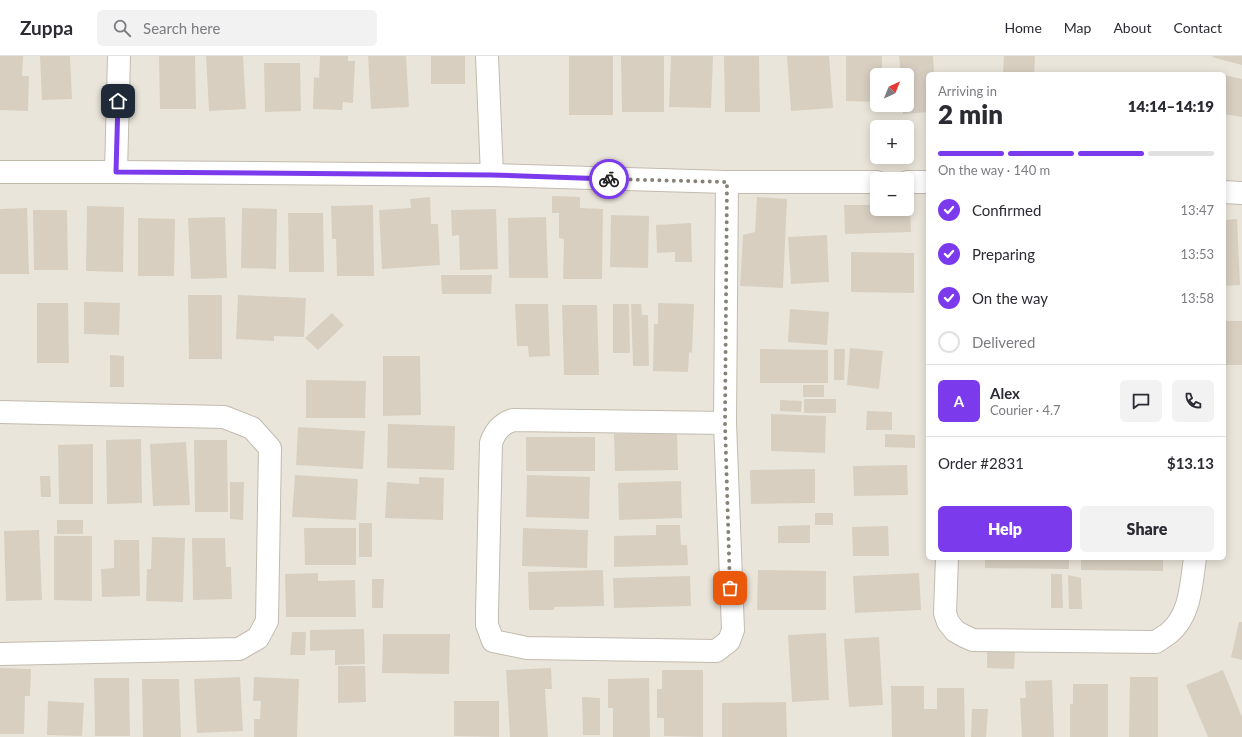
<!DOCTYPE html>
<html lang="en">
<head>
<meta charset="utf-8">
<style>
  body { margin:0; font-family:Lato,sans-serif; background:#f2f2f3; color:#2b2b33; height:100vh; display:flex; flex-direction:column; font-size:15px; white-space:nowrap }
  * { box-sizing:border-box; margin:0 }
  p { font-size:13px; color:#7c7c81 }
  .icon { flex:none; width:22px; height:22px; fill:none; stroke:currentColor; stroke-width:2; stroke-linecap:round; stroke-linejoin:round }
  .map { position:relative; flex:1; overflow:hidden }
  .panel { position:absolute; left:926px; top:16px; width:300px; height:488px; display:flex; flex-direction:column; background:#fff; border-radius:6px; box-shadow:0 2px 10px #0003 }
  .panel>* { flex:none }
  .needle { width:26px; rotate:43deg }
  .controls { position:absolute; left:870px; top:12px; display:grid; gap:8px }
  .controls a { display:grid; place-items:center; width:44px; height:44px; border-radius:6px; background:#fff; box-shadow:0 2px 10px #0003; font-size:20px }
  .pin { position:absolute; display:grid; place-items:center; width:34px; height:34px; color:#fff; margin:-17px; border-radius:8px; box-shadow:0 2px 6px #0006 }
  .courier { position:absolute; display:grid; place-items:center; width:40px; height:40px; margin:-20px; border:3px solid #7c3aed; border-radius:50%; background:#fff; color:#222; box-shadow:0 1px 5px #0007 }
  .overview em { font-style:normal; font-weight:800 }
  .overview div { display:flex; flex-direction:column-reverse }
  .overview { display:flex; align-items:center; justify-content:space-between; height:68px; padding:0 12px }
  h1 { font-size:26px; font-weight:800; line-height:30px }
  .bar { display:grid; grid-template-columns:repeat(4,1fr); gap:6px 4px; align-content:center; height:48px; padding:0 12px }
  .bar i { height:5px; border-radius:3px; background:#e1e1e2 }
  .bar .on { background:#7c3aed }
  .bar p { grid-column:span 4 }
  .line { display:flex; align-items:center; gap:10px; padding:0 12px; border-top:1px solid #e1e1e2 }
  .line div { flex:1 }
  .round { display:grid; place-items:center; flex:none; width:42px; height:42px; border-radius:6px; background:#f2f2f3 }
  ol { padding:0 12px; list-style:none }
  li { display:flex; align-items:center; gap:12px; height:44px }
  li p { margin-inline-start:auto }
  li .icon { padding:4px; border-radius:50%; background:#7c3aed; color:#fff; stroke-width:4 }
  li:last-child { color:#7c7c81 }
  li i { width:22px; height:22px; border:2px solid #e1e1e2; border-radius:50% }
  .action { display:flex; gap:8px; margin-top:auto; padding:8px 12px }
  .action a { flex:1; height:46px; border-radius:6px; background:#7c3aed; color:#fff; font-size:16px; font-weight:800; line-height:46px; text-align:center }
  .action a+a { background:#f2f2f3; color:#2b2b33 }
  header { display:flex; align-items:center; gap:24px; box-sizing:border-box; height:56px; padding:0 20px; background:#fff; border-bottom:1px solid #e1e1e2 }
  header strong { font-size:19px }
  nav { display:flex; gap:22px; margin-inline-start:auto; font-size:14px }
  .search { width:280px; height:36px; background:#f2f2f3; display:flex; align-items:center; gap:10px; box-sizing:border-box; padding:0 14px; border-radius:6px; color:#7c7c81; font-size:15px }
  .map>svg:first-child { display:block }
  .residential { fill:#eae5da; fill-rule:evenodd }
  .building { fill:#d8cfc1 }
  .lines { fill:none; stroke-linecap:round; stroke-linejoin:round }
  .minor-casing { stroke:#c2bbae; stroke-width:24 }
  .minor { stroke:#fff; stroke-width:22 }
  .done { stroke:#878178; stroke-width:4; stroke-dasharray:0 7.2 }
  .route { stroke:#7c3aed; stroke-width:5 }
</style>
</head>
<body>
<header>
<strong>Zuppa</strong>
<div class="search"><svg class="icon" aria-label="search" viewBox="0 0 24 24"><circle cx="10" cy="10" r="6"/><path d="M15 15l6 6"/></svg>Search here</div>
<nav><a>Home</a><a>Map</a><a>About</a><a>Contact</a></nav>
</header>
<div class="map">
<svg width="1242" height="681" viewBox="0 0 1242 681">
  <rect width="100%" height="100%" fill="#f6f3ec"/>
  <path class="residential" d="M0,0H1242V681H0ZM928,18H1224V502H928ZM877,19H907V49H877ZM877,71H907V101H877ZM877,123H907V153H877Z"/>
  <g class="building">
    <path d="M0,0H23L22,20H29L28,55L0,54Z"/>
    <path d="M40,0H70L72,43L42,44Z"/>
    <path d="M159,0H195L196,53H160Z"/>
    <path d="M206,0H243L246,53L209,55Z"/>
    <path d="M320,0H348V5H355L353,47L343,46L342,54L313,53L314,21L319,22Z"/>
    <path d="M368,0H406L409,51L371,53Z"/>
    <rect x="431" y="0" width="34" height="28"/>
    <rect x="569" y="0" width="44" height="59"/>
    <path d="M621,0H664V56H622Z"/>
    <path d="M671,0H713L711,52L669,51Z"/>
    <path d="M724,0H759L760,56H725Z"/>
    <path d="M787,0H829L833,52L791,55Z"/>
    <path d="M846,0H882V19H877V46L846,45Z"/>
    <path d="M899,0H933L934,18H928V56L903,58V49H907V19H901Z"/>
    <path d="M1004,0H1035L1034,18H1003Z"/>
    <path d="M1213,0H1242V9L1212,1Z"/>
    <path d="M264,7H300L301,55L265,56Z"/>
    <path d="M1224,19L1242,23V61L1224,58Z"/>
    <path d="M552,140L580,141V152L603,153L602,223H563L564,183L559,182V157H552Z"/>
    <path d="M430,141L431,168H438L440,209L382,213L379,154L411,152L410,143Z"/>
    <path d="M757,141L787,143L783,232L740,230L743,179L755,176Z"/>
    <path d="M907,148H910L911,176L845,178L844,149H877V153H907Z"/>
    <path d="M373,149L374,220H337L336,183H332L331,150Z"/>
    <path d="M87,150L124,151L123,216L86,215Z"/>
    <path d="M27,152L29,218H0V153Z"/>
    <path d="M242,152L277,153L276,213L241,212Z"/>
    <path d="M496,153L498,213L460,214L459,179L452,180L451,154Z"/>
    <path d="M33,154H67L68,214H34Z"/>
    <path d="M288,157H323L324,216H289Z"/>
    <path d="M611,159L649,160L648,212L610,211Z"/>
    <path d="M225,161L227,222L191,223L188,162Z"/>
    <path d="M546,161L548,222H509L508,162Z"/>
    <path d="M138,162L175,163L174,220H138Z"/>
    <path d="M1237,163L1240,229L1224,230V164Z"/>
    <path d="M691,167L692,206H675V196L657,197L656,169Z"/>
    <path d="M827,179L829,226L791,228L788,181Z"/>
    <path d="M851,196L914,197V237L851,236Z"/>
    <path d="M441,219H492L491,238H442Z"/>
    <path d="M188,239H222V303H189Z"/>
    <path d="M238,239L306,242L304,281L274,280V285L236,283Z"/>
    <path d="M84,246L120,247L119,279L84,278Z"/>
    <path d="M37,247H68L69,307H37Z"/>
    <path d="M658,247L694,248L692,297L689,296L688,316L653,315L654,268H658Z"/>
    <path d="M515,248H548L550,300L529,301L528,290H517Z"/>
    <path d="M613,248H629L630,297H613Z"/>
    <path d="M631,248H641L642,259H648L649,310H633Z"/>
    <path d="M562,249H597L599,319H564Z"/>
    <path d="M790,253L829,256L827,289L788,286Z"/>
    <path d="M332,257L344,269L318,294L305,282Z"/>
    <rect x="1224" y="265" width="18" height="44"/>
    <path d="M850,292L883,295L879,333L847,329Z"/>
    <path d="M760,293L828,294V327H760Z"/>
    <path d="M834,293H845L844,324H834Z"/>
    <path d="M110,299L124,300V331H110Z"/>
    <path d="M383,300H420L421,359L383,360Z"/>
    <path d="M306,324L366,325L365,362H306Z"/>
    <rect x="803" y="329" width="21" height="12"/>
    <rect x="804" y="343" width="32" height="14"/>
    <path d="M780,344L802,345L801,356L780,355Z"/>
    <path d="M867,355L892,356V374H866Z"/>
    <path d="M771,358L826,360L825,397L771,395Z"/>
    <path d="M388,368L455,370L454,414L387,412Z"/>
    <path d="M298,371L365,375L363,413L296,409Z"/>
    <path d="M614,378H677L678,414L615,415Z"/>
    <path d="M885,378L915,379V392L885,391Z"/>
    <rect x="526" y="381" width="69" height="34"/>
    <path d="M141,383L142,447L107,448L106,384Z"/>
    <path d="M194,384H227L228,456H195Z"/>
    <path d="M186,386L190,449L153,450L150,388Z"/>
    <path d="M93,388V448H59L58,389Z"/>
    <path d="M907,409L908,439L854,440L853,410Z"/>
    <path d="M815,413V447L751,448L750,414Z"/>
    <path d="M295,419L358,423L356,464L292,461Z"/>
    <path d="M527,419L590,421L589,463L526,461Z"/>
    <path d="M40,420H50L51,441H41Z"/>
    <path d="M419,421L444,422L443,464L385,462L387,426L419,428Z"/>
    <path d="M681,425L682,462L619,464L618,427Z"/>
    <path d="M230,426H244L243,464L230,463Z"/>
    <rect x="815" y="457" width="18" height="12"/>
    <rect x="57" y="464" width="26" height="14"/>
    <rect x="359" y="467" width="13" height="34"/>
    <path d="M656,469H680L681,489H687L688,509L614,511V480L656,479Z"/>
    <path d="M810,469V487H778V470Z"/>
    <path d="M888,470L889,500H853L852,471Z"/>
    <path d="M304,472H356V509H305Z"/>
    <path d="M523,472L588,474L587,512L522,510Z"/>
    <path d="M39,474L42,544L6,545L4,475Z"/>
    <path d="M54,480H92V545L54,544Z"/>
    <path d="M152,481L185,482L183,546L146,545L147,513H151Z"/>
    <path d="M192,482H225L226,511H231L232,543L193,544Z"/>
    <path d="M114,484H139L140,540L102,541L101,513L114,512Z"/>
    <path d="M985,502H1069V513L985,512Z"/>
    <path d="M1081,502H1163V515L1081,514Z"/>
    <path d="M603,514L604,550L554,551V554H529L528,516Z"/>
    <path d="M758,514L826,515V554H757Z"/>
    <path d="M318,517V525L355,524L356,561H286L285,518Z"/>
    <path d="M919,517L921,554L855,557L853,520Z"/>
    <path d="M1051,518H1062L1063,552H1051Z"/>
    <path d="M1068,519L1081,522L1082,553H1069Z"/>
    <path d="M690,520L691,550L614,552L613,522Z"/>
    <path d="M372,523H384L383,552H372Z"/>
    <path d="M1239,566H1242V604L1231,601Z"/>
    <path d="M364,573L365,608L335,609V594L310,595V574Z"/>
    <path d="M292,576H306L305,599H290Z"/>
    <path d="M826,577L829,644L792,646L788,579Z"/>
    <path d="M383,578H450L449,618L382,617Z"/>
    <path d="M879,581L883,649L849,651L844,583Z"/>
    <path d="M987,596H1015L1014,613L987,612Z"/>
    <path d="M338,610H365L366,646L338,647Z"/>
    <path d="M0,612L31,613L30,640H25L24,678H0Z"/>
    <path d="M551,612L552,633H545L548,681H510L506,614Z"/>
    <path d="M662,614H703V681L664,680V662H657V633H662Z"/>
    <path d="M1223,614L1242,661V681H1208L1186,629Z"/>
    <path d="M240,621L243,675L197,677L194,623Z"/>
    <path d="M254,621L299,623L297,681H254V663H260L261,645H253Z"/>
    <path d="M1130,621H1158V681H1129Z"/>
    <path d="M94,622H129L130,680H95Z"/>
    <path d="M649,622L650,681H613V652H608V623Z"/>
    <path d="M142,623H179L181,681H143Z"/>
    <path d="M1052,624L1054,681H1022L1020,642H1026L1025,625Z"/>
    <path d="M1073,628H1108V681H1070V648H1073Z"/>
    <path d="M891,630H924V653H937V632H964L965,681H892Z"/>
    <path d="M582,641L600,642V679H583Z"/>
    <path d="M48,645L84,647L82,680L47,679Z"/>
    <path d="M454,645H499V681L454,680Z"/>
    <path d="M786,646L787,681H722V647Z"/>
    <path d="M972,653H988L986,681H971Z"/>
  </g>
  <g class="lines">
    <defs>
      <g id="minor">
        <path d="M487,0L492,119"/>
        <path d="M0,116H116L492,119L727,126H877"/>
        <path d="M116,116L119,0"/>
        <path d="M907,126H928"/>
        <path d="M1224,136L1242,137"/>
        <path d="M0,356L224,361L252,372L270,392L267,565L258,582L239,593L0,598"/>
        <path d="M725,367L513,364C501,368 495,375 491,387L487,557V569L493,585L527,592L716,595L729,585L733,574L725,367L727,126"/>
        <path d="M947,502L945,557L948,566L955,575L964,580L973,584L1156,586C1160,583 1165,580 1169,577C1191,559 1191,528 1195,502"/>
      </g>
    </defs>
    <use href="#minor" class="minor-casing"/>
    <use href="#minor" class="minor"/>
  </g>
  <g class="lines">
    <path class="done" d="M609,123L727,126L725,367L730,532"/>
    <path class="route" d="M118,45L116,116L492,119L609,123"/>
  </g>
</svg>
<div class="controls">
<a><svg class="needle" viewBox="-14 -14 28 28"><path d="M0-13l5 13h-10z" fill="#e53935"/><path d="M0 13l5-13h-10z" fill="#7c7c81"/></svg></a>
<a>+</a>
<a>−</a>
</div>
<div class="pin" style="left:730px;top:532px;background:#ea580c"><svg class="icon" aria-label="bag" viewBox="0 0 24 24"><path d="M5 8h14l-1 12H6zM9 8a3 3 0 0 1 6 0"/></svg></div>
<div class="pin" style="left:118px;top:45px;background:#1f2937"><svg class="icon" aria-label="home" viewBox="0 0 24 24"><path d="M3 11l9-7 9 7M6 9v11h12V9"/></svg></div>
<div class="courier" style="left:609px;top:123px"><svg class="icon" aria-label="bike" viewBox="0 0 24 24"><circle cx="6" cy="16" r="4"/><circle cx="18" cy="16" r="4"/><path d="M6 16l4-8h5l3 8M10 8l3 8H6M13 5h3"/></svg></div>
<section class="panel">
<div class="overview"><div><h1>2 min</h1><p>Arriving in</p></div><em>14:14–14:19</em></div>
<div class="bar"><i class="on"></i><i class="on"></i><i class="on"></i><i></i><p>On the way · 140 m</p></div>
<ol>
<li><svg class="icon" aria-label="check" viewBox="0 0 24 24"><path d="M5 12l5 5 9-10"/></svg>Confirmed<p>13:47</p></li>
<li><svg class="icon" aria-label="check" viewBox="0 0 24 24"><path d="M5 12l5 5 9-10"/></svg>Preparing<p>13:53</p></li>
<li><svg class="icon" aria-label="check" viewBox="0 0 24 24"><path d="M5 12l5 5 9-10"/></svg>On the way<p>13:58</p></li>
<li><i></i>Delivered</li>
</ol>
<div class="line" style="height:72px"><b class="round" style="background:#7c3aed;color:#fff">A</b><div><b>Alex</b><p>Courier · 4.7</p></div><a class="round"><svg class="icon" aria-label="chat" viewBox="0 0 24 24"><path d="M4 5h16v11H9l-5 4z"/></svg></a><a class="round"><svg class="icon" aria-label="phone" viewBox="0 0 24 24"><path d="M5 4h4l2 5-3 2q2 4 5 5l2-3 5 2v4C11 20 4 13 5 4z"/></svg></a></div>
<div class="line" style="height:52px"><div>Order #2831</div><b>$13.13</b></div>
<div class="action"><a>Help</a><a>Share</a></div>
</section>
</div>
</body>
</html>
